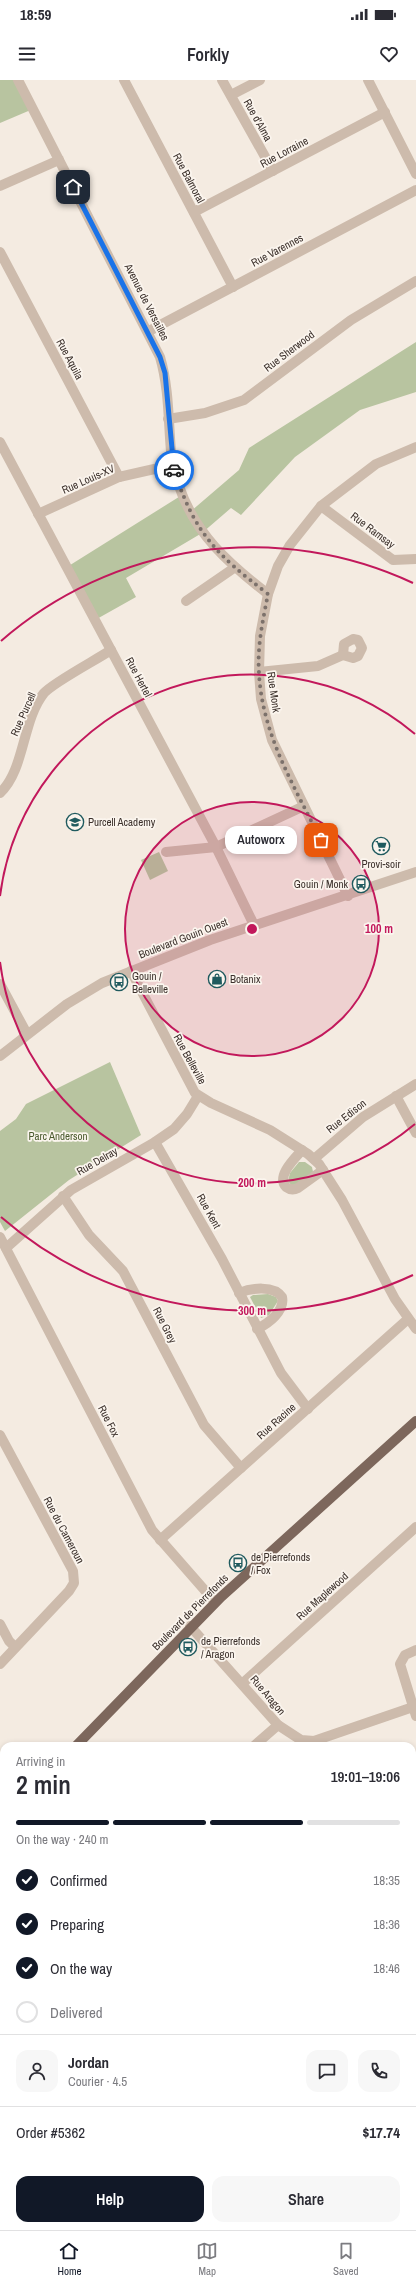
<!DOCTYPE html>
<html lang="en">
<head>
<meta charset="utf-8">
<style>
  body { margin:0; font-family:"Archivo Narrow",sans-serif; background:#f7f7f7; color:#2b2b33; height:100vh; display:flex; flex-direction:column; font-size:15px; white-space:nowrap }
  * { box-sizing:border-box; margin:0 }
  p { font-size:13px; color:#7c7c81 }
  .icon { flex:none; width:22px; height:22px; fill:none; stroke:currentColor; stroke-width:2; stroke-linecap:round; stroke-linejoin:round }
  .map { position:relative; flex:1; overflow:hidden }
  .drawer { position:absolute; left:0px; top:1662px; width:416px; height:488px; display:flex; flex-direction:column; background:#fff; border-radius:12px 12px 0 0; box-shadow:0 2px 6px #0003 }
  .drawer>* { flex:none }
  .pin { position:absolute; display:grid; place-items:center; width:34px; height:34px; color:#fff; margin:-17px; border-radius:8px; box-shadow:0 2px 6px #0006 }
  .courier { position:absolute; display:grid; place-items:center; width:40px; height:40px; margin:-20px; border:3px solid #1a73e8; border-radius:50%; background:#fff; color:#222; box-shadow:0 1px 5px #0007 }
  .bubble { position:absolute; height:28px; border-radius:12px; background:#fff; box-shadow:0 2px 6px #0003; font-size:13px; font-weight:600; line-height:28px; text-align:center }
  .overview em { font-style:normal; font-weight:600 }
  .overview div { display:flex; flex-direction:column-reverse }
  .overview { display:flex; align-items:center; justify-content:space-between; height:68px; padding:0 16px }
  h1 { font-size:26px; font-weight:600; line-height:30px }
  .bar { display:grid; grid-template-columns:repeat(4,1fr); gap:6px 4px; align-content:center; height:48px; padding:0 16px }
  .bar i { height:5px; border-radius:3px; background:#e1e1e2 }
  .bar .current { background:#111827 }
  .bar p { grid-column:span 4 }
  .line { display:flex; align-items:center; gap:10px; padding:0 16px; border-top:1px solid #e1e1e2 }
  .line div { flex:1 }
  .round { display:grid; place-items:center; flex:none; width:42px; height:42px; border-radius:12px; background:#f7f7f7 }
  ol { padding:0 16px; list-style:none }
  li { display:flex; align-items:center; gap:12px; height:44px }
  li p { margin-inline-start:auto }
  li .icon { padding:4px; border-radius:50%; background:#111827; color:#fff; stroke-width:4 }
  li:last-child { color:#7c7c81 }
  li i { width:22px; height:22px; border:2px solid #e1e1e2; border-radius:50% }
  .primary-button { display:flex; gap:8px; margin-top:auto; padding:8px 16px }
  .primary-button a { flex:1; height:46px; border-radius:12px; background:#111827; color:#fff; font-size:16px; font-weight:600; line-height:46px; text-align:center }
  .primary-button a+a { background:#f7f7f7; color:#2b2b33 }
  .status { display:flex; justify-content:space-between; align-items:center; height:28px; padding:0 20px; background:#fff; direction:ltr }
  .status svg { height:11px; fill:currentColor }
  header { display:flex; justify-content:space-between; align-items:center; height:52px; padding:0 16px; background:#fff; font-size:18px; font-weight:600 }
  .menu { display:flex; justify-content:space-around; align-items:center; height:56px; border-top:1px solid #e1e1e2; background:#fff; font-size:11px; color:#7c7c81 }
  .menu a { display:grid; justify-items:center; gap:2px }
  .menu .current { color:#111827 }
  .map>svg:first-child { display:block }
  .green { fill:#b8c4a0 }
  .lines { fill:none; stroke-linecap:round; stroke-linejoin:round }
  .minor { stroke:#cdbbac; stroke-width:10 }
  .major { stroke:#7d675c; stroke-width:10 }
  .done { stroke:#7c716b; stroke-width:4; stroke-dasharray:0 7.2 }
  .route { stroke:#1a73e8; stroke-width:5 }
  .ring { fill:none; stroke:#c2185b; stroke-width:2 }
  .labels { text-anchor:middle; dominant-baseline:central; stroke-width:3.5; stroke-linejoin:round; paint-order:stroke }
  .street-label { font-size:11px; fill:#3b302b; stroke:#fbf5ee }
  .poi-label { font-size:11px; fill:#3b302b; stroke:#fbf5ee; text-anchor:start }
  .park-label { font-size:11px; fill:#4a5a2e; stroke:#fbf5ee }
  .centre { fill:#c2185b; stroke:#fbf5ee; stroke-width:2 }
  .ring-label { font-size:12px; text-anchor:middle; font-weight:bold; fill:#c2185b; stroke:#fbf5ee; stroke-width:3.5; stroke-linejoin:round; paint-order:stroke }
</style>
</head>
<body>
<div class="status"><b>18:59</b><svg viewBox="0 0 49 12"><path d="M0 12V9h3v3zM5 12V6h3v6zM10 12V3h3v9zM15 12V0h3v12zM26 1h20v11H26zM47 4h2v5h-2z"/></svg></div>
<header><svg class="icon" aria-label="menu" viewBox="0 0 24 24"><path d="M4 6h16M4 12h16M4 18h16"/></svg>Forkly<svg class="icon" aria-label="heart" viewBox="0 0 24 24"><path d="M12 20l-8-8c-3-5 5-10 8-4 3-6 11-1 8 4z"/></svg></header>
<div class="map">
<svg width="416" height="2150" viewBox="0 0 416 2150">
  <rect width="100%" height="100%" fill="#f4ebe1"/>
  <g class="green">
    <path d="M0,0H18L33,29L0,43Z"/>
    <path d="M416,262V312L360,330L295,377L241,435L231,428L202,453L126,498L136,517L95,540L67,487L182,415L190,432L239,390L249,368Z"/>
    <path d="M159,772L168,791L150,800L141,780Z"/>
    <path d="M110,982L141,1055L69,1100L5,1151L0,1142V1051L16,1039L26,1024Z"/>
    <path d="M299,1082H305L312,1087L313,1092L296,1105H291L288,1101L290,1093Z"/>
    <path d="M268,1214L276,1217L278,1221L269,1235L261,1238L250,1217L253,1215Z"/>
    <path d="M4,1847V1901L0,1903V1852Z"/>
    <path d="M14,2146H214L216,2150H7Z"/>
  </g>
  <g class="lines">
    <g class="minor">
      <path d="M18,0L160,277C170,311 168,347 172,382C173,390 177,398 179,406C195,454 229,484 268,514"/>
      <path d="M124,0L233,207"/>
      <path d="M222,0L273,91"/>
      <path d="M368,0L416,94"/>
      <path d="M231,15L260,0"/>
      <path d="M0,106L59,80"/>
      <path d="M194,132L385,32"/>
      <path d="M0,172L119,397"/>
      <path d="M149,251L416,110"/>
      <path d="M168,339L205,333L244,320L351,240L416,201"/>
      <path d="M0,362L216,767L254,845"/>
      <path d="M321,426L393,480L416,479"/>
      <path d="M38,434L119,397L172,385"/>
      <path d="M186,521L234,488"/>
      <path d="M353,559L358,560L362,568L358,576L353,578L343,575L344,564Z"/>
      <path d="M259,592L318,586L343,575"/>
      <path d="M0,713C25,690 22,640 44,613C54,602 96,580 111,570"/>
      <path d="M166,772L216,767L304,726"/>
      <path d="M348,816L272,660L261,619L259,592L260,556L268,514L278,486L290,465L321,426L376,384L416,367"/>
      <path d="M131,891L195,1013L211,1023L270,1050L308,1074L319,1084L342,1120L395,1219L416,1249"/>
      <path d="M0,904L27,954"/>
      <path d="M0,976L67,924L102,903L210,860L416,792"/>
      <path d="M396,1016L416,1053"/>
      <path d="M155,1062L222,1179L281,1293L308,1329"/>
      <path d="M302,1070C295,1078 276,1096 286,1107C290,1110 294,1110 298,1108L323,1090"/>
      <path d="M314,1079L363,1037L416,1004"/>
      <path d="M63,1116L89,1155L123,1191L204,1345L241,1388"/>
      <path d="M0,1157L152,1450L215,1522"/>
      <path d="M6,1168L71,1110L155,1062L174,1049L187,1034L198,1016"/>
      <path d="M239,1213C251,1208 274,1205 282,1217C285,1231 269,1243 257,1249"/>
      <path d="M0,1355L73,1491L74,1503L69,1511L0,1584"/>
      <path d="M160,1460L408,1239"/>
      <path d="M0,1544L9,1561L15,1567"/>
      <path d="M190,1546L278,1645L301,1660L314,1661L416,1626"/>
      <path d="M416,1570L405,1575L400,1584L416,1636"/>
      <path d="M243,1603L416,1447"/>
      <path d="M254,1666L278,1645"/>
      <path d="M412,1731L416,1729"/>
      <path d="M412,1869L416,1868"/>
      <path d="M412,2001L416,2006"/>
      <path d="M223,2146L225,2150"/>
      <path d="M397,2146L398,2150"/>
      <path d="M246,2150L253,2146"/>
    </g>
    <g class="major">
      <path d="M76,1666L221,1517L416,1341"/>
      <path d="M0,1748L4,1743"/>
    </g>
  </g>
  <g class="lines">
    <path class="done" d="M174,390C195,454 216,474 268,514C263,540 257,566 259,593C262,654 294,706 321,760"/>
    <path class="route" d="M73,107L160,277L165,293L174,390"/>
  </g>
  <circle cx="252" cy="849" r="127" fill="#c2185b" fill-opacity=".12"/>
  <g class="ring">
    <circle cx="252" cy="849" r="127"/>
    <path d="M415 1044A254 254 0 0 1 0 882M0 816A254 254 0 0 1 415 654"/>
    <path d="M413 1195A382 382 0 0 1 1 1137M1 561A382 382 0 0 1 413 503"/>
  </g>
  <defs>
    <symbol id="school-ring" viewBox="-11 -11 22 22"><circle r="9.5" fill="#fbf5ee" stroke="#1f5a5e" stroke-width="1.5"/><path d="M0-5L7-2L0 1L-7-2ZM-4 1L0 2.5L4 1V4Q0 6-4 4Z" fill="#1f5a5e"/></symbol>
    <symbol id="supermarket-ring" viewBox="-11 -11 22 22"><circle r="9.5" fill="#fbf5ee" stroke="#1f5a5e" stroke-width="1.5"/><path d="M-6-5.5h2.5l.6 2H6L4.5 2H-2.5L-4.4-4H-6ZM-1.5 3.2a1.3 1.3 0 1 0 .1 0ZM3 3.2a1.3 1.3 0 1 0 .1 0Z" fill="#1f5a5e"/></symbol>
    <symbol id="bus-ring" viewBox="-11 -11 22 22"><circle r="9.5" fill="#fbf5ee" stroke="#1f5a5e" stroke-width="1.5"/><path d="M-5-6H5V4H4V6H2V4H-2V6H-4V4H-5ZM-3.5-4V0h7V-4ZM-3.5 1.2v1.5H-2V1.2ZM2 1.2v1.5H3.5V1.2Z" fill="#1f5a5e"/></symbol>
    <symbol id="shop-ring" viewBox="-11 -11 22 22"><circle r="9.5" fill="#fbf5ee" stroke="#1f5a5e" stroke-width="1.5"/><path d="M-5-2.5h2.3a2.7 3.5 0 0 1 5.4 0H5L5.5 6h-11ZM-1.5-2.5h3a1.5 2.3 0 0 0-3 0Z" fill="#1f5a5e"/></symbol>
  </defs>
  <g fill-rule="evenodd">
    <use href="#school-ring" x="65" y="732" width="20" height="20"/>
    <use href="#supermarket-ring" x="371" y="756" width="20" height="20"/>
    <use href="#bus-ring" x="351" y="794" width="20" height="20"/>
    <use href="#shop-ring" x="207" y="889" width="20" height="20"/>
    <use href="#bus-ring" x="109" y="892" width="20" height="20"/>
    <use href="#bus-ring" x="228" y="1473" width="20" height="20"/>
    <use href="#bus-ring" x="178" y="1557" width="20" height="20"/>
  </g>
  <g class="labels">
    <g class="street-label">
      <text transform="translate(258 40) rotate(61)">Rue d'Alma</text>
      <text transform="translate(284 72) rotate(-28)">Rue Lorraine</text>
      <text transform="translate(189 98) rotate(62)">Rue Balmoral</text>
      <text transform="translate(277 170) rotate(-28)">Rue Varennes</text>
      <text transform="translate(147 222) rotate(63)">Avenue de Versailles</text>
      <text transform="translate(289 271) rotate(-37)">Rue Sherwood</text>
      <text transform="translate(70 279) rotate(62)">Rue Aquila</text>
      <text transform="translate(88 399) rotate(-24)">Rue Louis-XV</text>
      <text transform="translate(373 450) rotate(37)">Rue Ramsay</text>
      <text transform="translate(139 597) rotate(62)">Rue Hertel</text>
      <text transform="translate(274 612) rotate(82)">Rue Monk</text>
      <text transform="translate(23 634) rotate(-66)">Rue Purcell</text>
      <text transform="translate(183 858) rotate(-21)">Boulevard Gouin Ouest</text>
      <text transform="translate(190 979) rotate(61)">Rue Belleville</text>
      <text transform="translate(346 1036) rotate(-38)">Rue Edison</text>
      <text transform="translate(97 1081) rotate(-30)">Rue Delray</text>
      <text transform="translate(209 1131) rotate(61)">Rue Kent</text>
      <text transform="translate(165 1245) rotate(63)">Rue Grey</text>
      <text transform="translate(109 1341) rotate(63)">Rue Fox</text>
      <text transform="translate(276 1341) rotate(-42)">Rue Racine</text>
      <text transform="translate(64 1450) rotate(62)">Rue du Cameroun</text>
      <text transform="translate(322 1516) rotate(-42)">Rue Maplewood</text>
      <text transform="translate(190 1532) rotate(-45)">Boulevard de Pierrefonds</text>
      <text transform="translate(268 1615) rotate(50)">Rue Aragon</text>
    </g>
    <g class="poi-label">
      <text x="88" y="742">Purcell Academy</text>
      <text x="381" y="784" text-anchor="middle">Provi-soir</text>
      <text x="348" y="804" text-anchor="end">Gouin / Monk</text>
      <text x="132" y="896">Gouin /<tspan x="132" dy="13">Belleville</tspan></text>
      <text x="230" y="899">Botanix</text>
      <text x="251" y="1477">de Pierrefonds<tspan x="251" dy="13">/ Fox</tspan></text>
      <text x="201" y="1561">de Pierrefonds<tspan x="201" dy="13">/ Aragon</tspan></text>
    </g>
    <g class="park-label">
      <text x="58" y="1056">Parc Anderson</text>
    </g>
  </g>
  <circle cx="252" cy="849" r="6" class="centre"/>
  <g class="ring-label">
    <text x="379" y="853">100 m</text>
    <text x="252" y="1107">200 m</text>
    <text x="252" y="1235">300 m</text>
  </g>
</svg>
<div class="pin" style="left:321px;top:760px;background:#ea580c"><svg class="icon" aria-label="bag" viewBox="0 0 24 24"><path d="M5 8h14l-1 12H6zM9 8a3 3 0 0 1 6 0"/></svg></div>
<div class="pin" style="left:73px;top:107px;background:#1f2937"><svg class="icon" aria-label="home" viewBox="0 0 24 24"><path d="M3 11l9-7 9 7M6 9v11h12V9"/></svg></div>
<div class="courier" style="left:174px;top:390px"><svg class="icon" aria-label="car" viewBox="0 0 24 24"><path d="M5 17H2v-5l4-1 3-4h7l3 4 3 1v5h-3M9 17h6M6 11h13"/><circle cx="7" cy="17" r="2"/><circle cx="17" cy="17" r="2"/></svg></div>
<div class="bubble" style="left:225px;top:746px;width:72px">Autoworx</div>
<section class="drawer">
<div class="overview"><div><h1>2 min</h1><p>Arriving in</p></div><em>19:01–19:06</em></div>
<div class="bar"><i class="current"></i><i class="current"></i><i class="current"></i><i></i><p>On the way · 240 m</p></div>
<ol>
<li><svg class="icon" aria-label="check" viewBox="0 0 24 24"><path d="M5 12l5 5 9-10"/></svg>Confirmed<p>18:35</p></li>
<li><svg class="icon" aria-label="check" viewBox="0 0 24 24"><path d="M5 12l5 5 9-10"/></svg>Preparing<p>18:36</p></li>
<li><svg class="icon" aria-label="check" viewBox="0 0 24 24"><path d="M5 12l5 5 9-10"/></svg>On the way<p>18:46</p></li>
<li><i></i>Delivered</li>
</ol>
<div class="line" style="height:72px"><a class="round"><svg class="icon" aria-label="person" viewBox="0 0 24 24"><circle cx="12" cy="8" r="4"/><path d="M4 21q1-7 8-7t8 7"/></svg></a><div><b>Jordan</b><p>Courier · 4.5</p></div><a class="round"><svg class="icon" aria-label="chat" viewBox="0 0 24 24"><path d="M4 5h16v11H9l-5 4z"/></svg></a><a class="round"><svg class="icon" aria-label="phone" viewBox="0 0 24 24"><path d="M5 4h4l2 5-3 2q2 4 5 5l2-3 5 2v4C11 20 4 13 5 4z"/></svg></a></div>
<div class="line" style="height:52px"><div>Order #5362</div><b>$17.74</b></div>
<div class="primary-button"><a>Help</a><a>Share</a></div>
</section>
</div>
<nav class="menu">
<a class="current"><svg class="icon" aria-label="home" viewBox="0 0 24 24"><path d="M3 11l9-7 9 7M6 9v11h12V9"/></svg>Home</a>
<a><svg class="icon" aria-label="map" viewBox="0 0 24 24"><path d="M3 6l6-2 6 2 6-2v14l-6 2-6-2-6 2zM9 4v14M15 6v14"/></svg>Map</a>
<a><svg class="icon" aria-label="saved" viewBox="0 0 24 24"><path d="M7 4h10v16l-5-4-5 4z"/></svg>Saved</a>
</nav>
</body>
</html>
